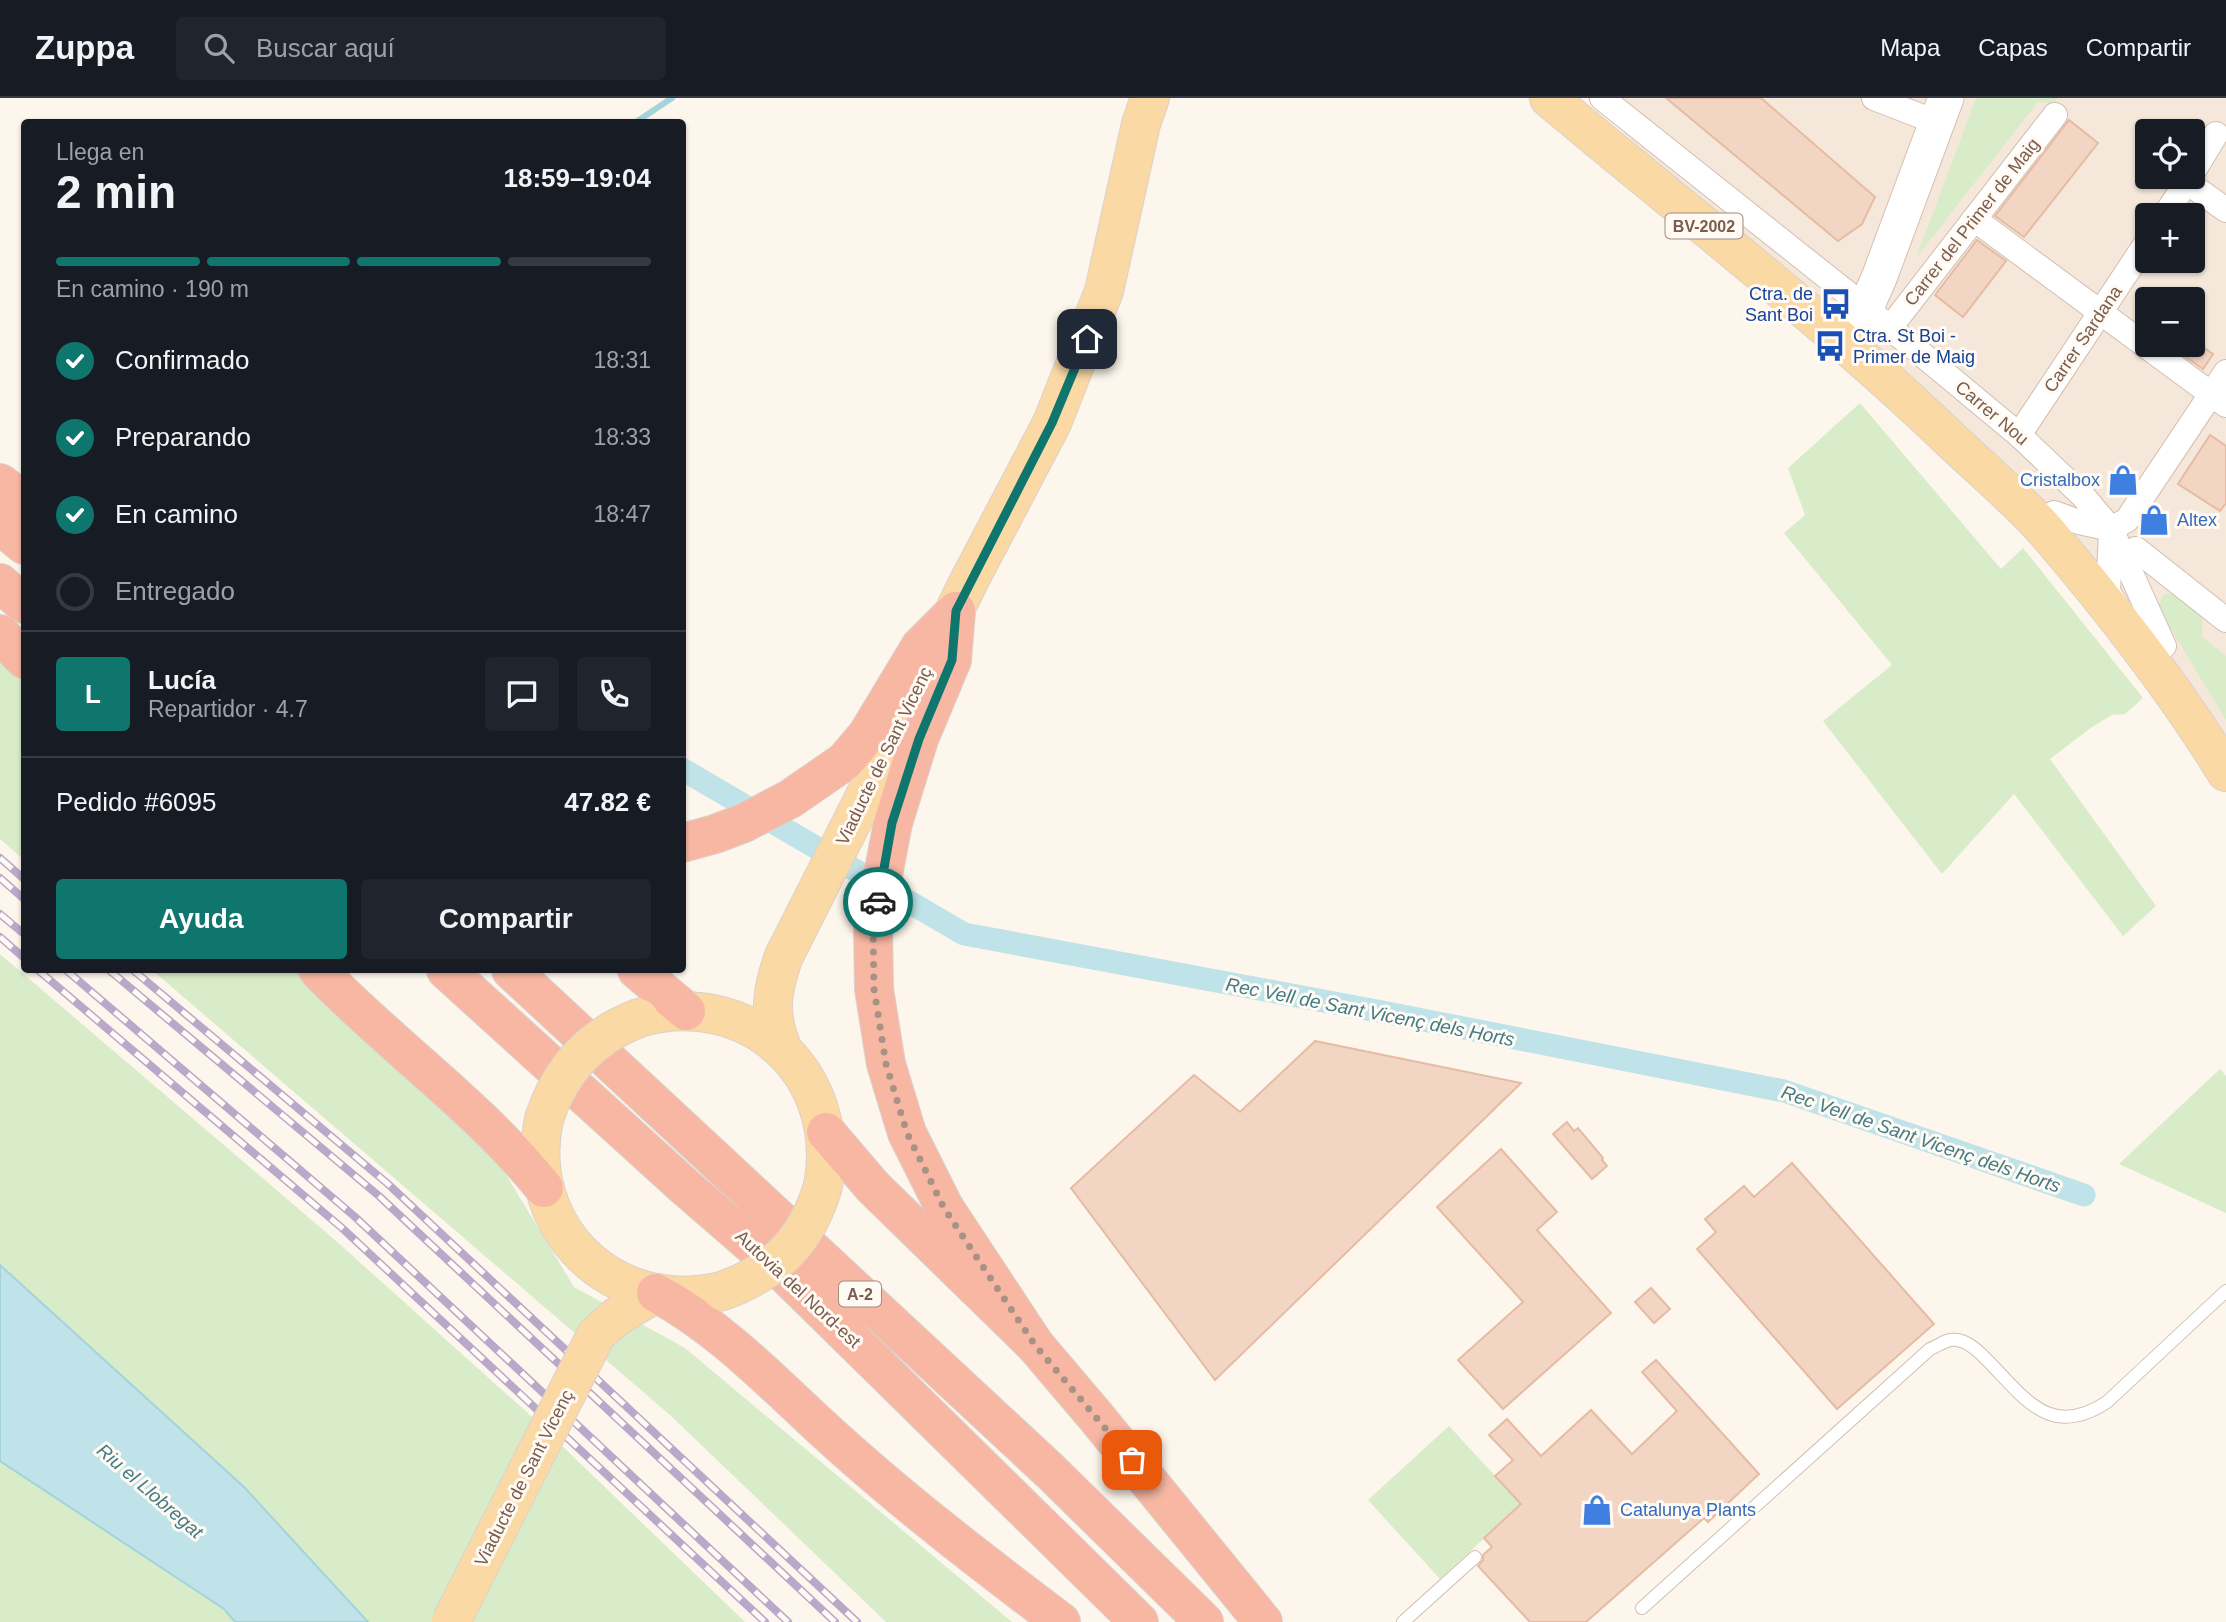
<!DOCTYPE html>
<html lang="es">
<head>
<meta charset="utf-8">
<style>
  body { margin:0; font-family:Helvetica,sans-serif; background:#20242c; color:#f1f3f6; height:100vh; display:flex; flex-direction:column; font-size:26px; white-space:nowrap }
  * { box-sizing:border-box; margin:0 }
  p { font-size:23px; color:#9ea1a6 }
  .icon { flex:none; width:38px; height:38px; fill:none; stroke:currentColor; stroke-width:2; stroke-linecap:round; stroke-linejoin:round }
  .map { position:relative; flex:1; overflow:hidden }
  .sheet { position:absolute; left:21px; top:21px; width:665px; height:854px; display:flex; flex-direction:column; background:#171b24; border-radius:7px; box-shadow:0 2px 5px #0004 }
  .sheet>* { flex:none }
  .fabs { position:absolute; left:2135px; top:21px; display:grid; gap:14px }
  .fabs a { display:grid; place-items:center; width:70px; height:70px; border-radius:7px; background:#171b24; box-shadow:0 2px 5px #0004; font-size:35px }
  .pin { position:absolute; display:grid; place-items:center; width:60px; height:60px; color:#fff; margin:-30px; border-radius:14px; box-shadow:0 4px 10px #0006 }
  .courier { position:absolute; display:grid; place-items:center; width:70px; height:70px; margin:-35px; border:5px solid #0f766e; border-radius:50%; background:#fff; color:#222; box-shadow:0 2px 9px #0007 }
  .summary em { font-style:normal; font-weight:700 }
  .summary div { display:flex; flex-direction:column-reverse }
  .summary { display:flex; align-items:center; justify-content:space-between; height:119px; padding:0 35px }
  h1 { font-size:46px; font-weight:700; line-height:52px }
  .bar { display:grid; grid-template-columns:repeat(4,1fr); gap:10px 7px; align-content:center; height:84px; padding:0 35px }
  .bar i { height:9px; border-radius:5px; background:#363941 }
  .bar .current { background:#0f766e }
  .bar p { grid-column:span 4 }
  .line { display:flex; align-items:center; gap:18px; padding:0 35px; border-top:2px solid #363941 }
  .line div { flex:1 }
  .round { display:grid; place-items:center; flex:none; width:74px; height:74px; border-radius:7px; background:#20242c }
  ol { padding:0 35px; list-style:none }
  li { display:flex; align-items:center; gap:21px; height:77px }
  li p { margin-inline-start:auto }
  li .icon { padding:7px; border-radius:50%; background:#0f766e; color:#fff; stroke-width:4 }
  li:last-child { color:#9ea1a6 }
  li i { width:38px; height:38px; border:4px solid #363941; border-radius:50% }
  .action { display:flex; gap:14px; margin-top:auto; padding:14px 35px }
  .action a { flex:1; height:80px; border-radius:7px; background:#0f766e; color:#fff; font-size:28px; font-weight:700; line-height:80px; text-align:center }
  .action a+a { background:#20242c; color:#f1f3f6 }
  header { display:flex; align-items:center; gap:42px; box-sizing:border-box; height:98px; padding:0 35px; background:#171b24; border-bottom:2px solid #363941 }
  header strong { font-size:33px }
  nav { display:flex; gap:38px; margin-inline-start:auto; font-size:24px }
  .search { width:490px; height:63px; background:#20242c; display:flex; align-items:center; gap:18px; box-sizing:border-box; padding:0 24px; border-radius:7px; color:#9ea1a6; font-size:26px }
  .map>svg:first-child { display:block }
  .residential { fill:#f5e8da; fill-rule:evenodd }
  .green { fill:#d8ecc9 }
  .water { fill:#bfe3e8; stroke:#a5d3da; stroke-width:2 }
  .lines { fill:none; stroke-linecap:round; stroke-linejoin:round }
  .stream { stroke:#a5d3da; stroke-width:6 }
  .canal { stroke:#bfe3e8; stroke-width:23 }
  .building { fill:#f3d5c3; stroke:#e6bba3; stroke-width:2 }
  .lane-casing { stroke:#d1beb0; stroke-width:14 }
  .street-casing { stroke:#d1beb0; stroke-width:26 }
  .secondary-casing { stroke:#d6c0b0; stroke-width:37 }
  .primary-casing { stroke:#dad1cd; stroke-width:40 }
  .highway-casing { stroke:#dad1cd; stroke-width:40 }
  .lane { stroke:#fff; stroke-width:12 }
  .street { stroke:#fff; stroke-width:24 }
  .secondary { stroke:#fff; stroke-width:35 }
  .primary { stroke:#fbd9a5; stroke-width:38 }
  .highway { stroke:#f7b7a3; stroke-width:38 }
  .rail-casing { stroke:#b9a8c9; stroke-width:8 }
  .rail { stroke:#fffaf3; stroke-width:5; stroke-dasharray:16; stroke-linecap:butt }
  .primary-bridge-casing { stroke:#dad1cd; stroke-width:40; stroke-linecap:butt }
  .primary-bridge { stroke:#fbd9a5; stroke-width:38 }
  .done { stroke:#a89285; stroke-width:7; stroke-dasharray:0 12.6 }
  .route { stroke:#0f766e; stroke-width:9 }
  .labels { text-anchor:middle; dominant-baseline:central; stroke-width:6; stroke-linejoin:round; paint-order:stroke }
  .shield { fill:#fffaf3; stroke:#a28b7f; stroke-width:2 }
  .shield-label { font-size:16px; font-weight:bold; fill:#7a5c4d }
  .street-label { font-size:18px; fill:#7a5c4d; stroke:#fffaf3 }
  .transit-label { font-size:18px; fill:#164399; stroke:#fffaf3; text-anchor:end }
  .shop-label { font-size:18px; fill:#366cbe; stroke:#fffaf3; text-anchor:start }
  .water-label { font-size:19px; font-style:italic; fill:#437c86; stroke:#fffaf3 }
</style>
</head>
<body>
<header>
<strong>Zuppa</strong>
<div class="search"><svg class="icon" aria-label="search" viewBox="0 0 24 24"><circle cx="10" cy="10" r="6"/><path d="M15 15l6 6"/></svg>Buscar aquí</div>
<nav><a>Mapa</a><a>Capas</a><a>Compartir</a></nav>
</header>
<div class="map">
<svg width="2226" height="1524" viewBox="0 0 2226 1524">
  <rect width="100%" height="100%" fill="#fdf6ec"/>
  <path class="residential" d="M1588,0H2226V678L2163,575L1883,287ZM2147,33H2193V79H2147ZM2147,117H2193V163H2147ZM2147,201H2193V247H2147Z"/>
  <g class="green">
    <path d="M1976,0H2058L2053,6L2038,4L1916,160Z"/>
    <path d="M1860,305L2001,471L2023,450L2143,600L2125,616L2112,617L2092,629L2050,661L2156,808L2123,838L2014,696L1942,776L1823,623L1892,567L1784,435L1805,417L1788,370Z"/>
    <path d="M2177,495L2202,514V539L2226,558V622L2160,513L2159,506L2164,496Z"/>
    <path d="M0,558L24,581V762L0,741Z"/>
    <path d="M0,856L335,1142L531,1318L745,1524H368L244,1389L0,1167Z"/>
    <path d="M152,872H308L502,1070L574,1189L685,1250L1012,1524H886L670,1317Z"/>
    <path d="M2220,971L2226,978V1115L2119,1066Z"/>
    <path d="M1449,1328L1521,1406L1440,1481L1368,1402Z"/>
    <path d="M0,1363L224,1511L235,1524H0Z"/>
  </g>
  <path class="water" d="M0,1167L244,1389L368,1524H235L224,1511L0,1363Z"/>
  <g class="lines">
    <path class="stream" d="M636,24L672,0"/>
    <path class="canal" d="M682,671L964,836L1377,913L1784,993L2084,1097"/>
  </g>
  <g class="building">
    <path d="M1666,0H1761L1875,99L1862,126L1838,143Z"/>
    <path d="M2069,22L2098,45L2024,139L1995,118Z"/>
    <path d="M1977,142L2006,163L1963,219L1935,197Z"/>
    <path d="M2169,247H2200L2213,256L2203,271Z"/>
    <path d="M2210,337L2226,348V405L2220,413L2178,386Z"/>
    <path d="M1315,943L1521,985L1215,1282L1071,1090L1194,977L1240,1014Z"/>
    <path d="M1567,1024L1574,1033L1578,1030L1603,1060L1602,1062L1607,1068L1592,1081L1553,1036Z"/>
    <path d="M1501,1051L1557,1114L1537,1132L1611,1215L1503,1311L1458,1262L1523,1204L1437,1109Z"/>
    <path d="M1792,1065L1934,1226L1837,1311L1697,1151L1716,1134L1705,1121L1744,1088L1754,1099Z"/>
    <path d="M1651,1190L1670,1211L1654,1225L1635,1204Z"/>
    <path d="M1656,1262L1759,1376L1708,1424L1704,1420L1586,1524H1530L1478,1468L1483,1462V1457L1492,1449L1484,1440L1521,1406L1495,1378L1513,1362L1489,1337L1507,1321L1541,1358L1591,1312L1632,1356L1677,1313L1642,1274Z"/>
  </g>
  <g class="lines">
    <defs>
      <g id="lane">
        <path d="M1642,1510L1930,1251C1936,1249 1944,1243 1950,1242C1963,1240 1974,1249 1983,1258C2023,1297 2048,1343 2107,1304L2226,1193"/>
        <path d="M1403,1524L1475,1459"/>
      </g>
      <g id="street">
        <path d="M1602,0L1866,210L2019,337L2083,398L2111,431L2164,548"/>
        <path d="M1874,0L1936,24"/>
        <path d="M2193,74L2216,36"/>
        <path d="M2187,84L2226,112"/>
        <path d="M2165,117L2190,79"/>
        <path d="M1974,121L2226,307"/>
        <path d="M1889,231L2055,17"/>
        <path d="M2019,337L2147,144"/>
        <path d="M2054,415L2079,424L2111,431L2127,422L2226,274"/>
        <path d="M2111,435L2108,494L2117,508"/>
        <path d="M2136,451L2226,522"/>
      </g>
      <path id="secondary" d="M1858,257L1855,234L1879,180L1946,0"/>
      <g id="primary">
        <path d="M1549,0C1684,114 1825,221 1953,344C1984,373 2017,401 2045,432C2111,509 2173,588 2226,674"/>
        <path d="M639,920C749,888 844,976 823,1088"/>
        <path d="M783,952C768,917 771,894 784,858L861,706L968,485L1052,325L1104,193L1141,26L1150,0"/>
        <path d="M544,1021C521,1131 614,1219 722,1193"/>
        <path d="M596,1237L616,1219L656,1195"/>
      </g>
      <g id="highway">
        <path d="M0,385L24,403"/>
        <path d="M0,427L24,447"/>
        <path d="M0,485L24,506"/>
        <path d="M956,513L952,562L919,641L893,725L873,829L874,891L886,966L907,1035L944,1109L1035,1247"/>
        <path d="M0,536L24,561"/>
        <path d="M682,745L715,736L744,725L790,701L845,663L867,637L920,549L956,513"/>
        <path d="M318,872C390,947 478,1008 544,1090"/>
        <path d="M446,872L684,1088L781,1172L1139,1524"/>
        <path d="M511,872L1050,1373L1204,1524"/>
        <path d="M637,872L686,913"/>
        <path d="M826,1034L873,1089L1035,1247L1097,1320L1263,1524"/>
        <path d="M656,1195C726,1232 782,1295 841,1347C911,1410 986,1467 1061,1524"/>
      </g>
    </defs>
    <use href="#lane" class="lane-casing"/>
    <use href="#street" class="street-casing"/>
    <use href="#secondary" class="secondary-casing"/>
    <use href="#primary" class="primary-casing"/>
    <use href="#highway" class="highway-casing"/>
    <use href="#lane" class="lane"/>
    <use href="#street" class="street"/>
    <use href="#secondary" class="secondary"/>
    <use href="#primary" class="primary"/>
    <use href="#highway" class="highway"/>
    <defs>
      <g id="rail">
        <path d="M0,760L24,781"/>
        <path d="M0,780L24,801"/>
        <path d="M0,816L24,836"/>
        <path d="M0,839L24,860"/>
        <path d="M38,872L342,1130L765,1524"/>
        <path d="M66,872L354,1118L788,1524"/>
        <path d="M109,872L379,1098L835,1524"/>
        <path d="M133,872L388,1086L857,1524"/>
      </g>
    </defs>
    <use href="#rail" class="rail-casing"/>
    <use href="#rail" class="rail"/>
    <defs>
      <g id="primary-bridge">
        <path d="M544,1021C560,972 591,938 639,920"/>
        <path d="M722,1193C776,1174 807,1142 823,1088"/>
        <path d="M451,1524L596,1237"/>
      </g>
    </defs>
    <use href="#primary-bridge" class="primary-bridge-casing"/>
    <use href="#primary-bridge" class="primary-bridge"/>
  </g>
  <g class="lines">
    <path class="done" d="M878,804L873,828L874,891L886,966L907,1035L944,1110L1035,1247L1132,1362"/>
    <path class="route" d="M878,804L892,725L919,641L952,562L956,513L1052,325L1087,241"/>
  </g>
  <defs>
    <symbol id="bus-bare" viewBox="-9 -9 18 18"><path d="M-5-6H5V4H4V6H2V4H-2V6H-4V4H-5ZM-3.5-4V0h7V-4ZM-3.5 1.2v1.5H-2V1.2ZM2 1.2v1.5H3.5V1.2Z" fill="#1a4fb4" stroke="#fffaf3" stroke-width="2.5" paint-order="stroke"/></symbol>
    <symbol id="shop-bare" viewBox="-9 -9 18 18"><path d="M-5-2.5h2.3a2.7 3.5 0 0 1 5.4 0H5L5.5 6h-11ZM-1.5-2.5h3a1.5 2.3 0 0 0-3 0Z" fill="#3f7fe0" stroke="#fffaf3" stroke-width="2.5" paint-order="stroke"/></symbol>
  </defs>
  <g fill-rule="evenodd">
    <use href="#bus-bare" x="1814" y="184" width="44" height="44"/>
    <use href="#bus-bare" x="1808" y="226" width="44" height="44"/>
    <use href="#shop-bare" x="2101" y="360" width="44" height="44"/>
    <use href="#shop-bare" x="2132" y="400" width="44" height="44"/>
    <use href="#shop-bare" x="1575" y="1390" width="44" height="44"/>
  </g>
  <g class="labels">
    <g class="shield">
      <rect x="1665.5" y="115.5" width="77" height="25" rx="5"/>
      <rect x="839" y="1183.5" width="42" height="25" rx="5"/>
    </g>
    <g class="shield-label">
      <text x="1704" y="128">BV-2002</text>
      <text x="860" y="1196">A-2</text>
    </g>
    <g class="street-label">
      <text transform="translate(1972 124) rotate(-52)">Carrer del Primer de Maig</text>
      <text transform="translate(2083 241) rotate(-56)">Carrer Sardana</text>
      <text transform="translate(1992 315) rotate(40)">Carrer Nou</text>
      <text transform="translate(884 658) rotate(-64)">Viaducte de Sant Vicenç</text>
      <text transform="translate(798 1191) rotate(43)">Autovia del Nord-est</text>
      <text transform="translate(524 1380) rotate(-63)">Viaducte de Sant Vicenç</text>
    </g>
    <g class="transit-label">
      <text x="1813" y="196">Ctra. de<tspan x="1813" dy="21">Sant Boi</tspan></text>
      <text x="1853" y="238" text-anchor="start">Ctra. St Boi -<tspan x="1853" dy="21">Primer de Maig</tspan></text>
    </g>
    <g class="shop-label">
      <text x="2100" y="382" text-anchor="end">Cristalbox</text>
      <text x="2177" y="422">Altex</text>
      <text x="1620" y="1412">Catalunya Plants</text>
    </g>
    <g class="water-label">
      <text transform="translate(1370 914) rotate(11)">Rec Vell de Sant Vicenç dels Horts</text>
      <text transform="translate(1921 1041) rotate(19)">Rec Vell de Sant Vicenç dels Horts</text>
      <text transform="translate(150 1393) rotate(41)">Riu el Llobregat</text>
    </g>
  </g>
</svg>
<div class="fabs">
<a><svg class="icon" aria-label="locate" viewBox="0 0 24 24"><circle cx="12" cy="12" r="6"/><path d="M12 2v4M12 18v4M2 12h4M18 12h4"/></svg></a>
<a>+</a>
<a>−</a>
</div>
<div class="pin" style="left:1132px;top:1362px;background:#ea580c"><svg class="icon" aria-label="bag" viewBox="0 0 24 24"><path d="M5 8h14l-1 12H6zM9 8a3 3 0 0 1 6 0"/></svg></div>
<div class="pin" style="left:1087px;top:241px;background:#1f2937"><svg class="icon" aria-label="home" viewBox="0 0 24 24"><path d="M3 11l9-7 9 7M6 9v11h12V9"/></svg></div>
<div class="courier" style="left:878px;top:804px"><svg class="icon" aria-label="car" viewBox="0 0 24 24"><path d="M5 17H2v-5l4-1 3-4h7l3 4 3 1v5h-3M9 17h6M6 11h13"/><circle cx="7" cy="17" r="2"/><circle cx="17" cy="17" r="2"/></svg></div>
<section class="sheet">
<div class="summary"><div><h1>2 min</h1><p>Llega en</p></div><em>18:59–19:04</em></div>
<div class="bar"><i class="current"></i><i class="current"></i><i class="current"></i><i></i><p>En camino · 190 m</p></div>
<ol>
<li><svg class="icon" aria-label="check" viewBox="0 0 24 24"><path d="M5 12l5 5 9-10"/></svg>Confirmado<p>18:31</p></li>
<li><svg class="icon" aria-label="check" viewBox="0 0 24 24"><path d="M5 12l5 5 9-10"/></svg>Preparando<p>18:33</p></li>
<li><svg class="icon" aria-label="check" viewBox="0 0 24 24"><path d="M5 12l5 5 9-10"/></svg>En camino<p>18:47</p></li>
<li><i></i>Entregado</li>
</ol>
<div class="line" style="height:126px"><b class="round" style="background:#0f766e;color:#fff">L</b><div><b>Lucía</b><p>Repartidor · 4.7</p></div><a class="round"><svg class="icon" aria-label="chat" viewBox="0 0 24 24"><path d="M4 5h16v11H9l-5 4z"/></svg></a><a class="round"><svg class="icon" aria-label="phone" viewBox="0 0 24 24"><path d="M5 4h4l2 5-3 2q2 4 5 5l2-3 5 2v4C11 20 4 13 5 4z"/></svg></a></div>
<div class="line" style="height:91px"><div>Pedido #6095</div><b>47.82 €</b></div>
<div class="action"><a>Ayuda</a><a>Compartir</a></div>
</section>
</div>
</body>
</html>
